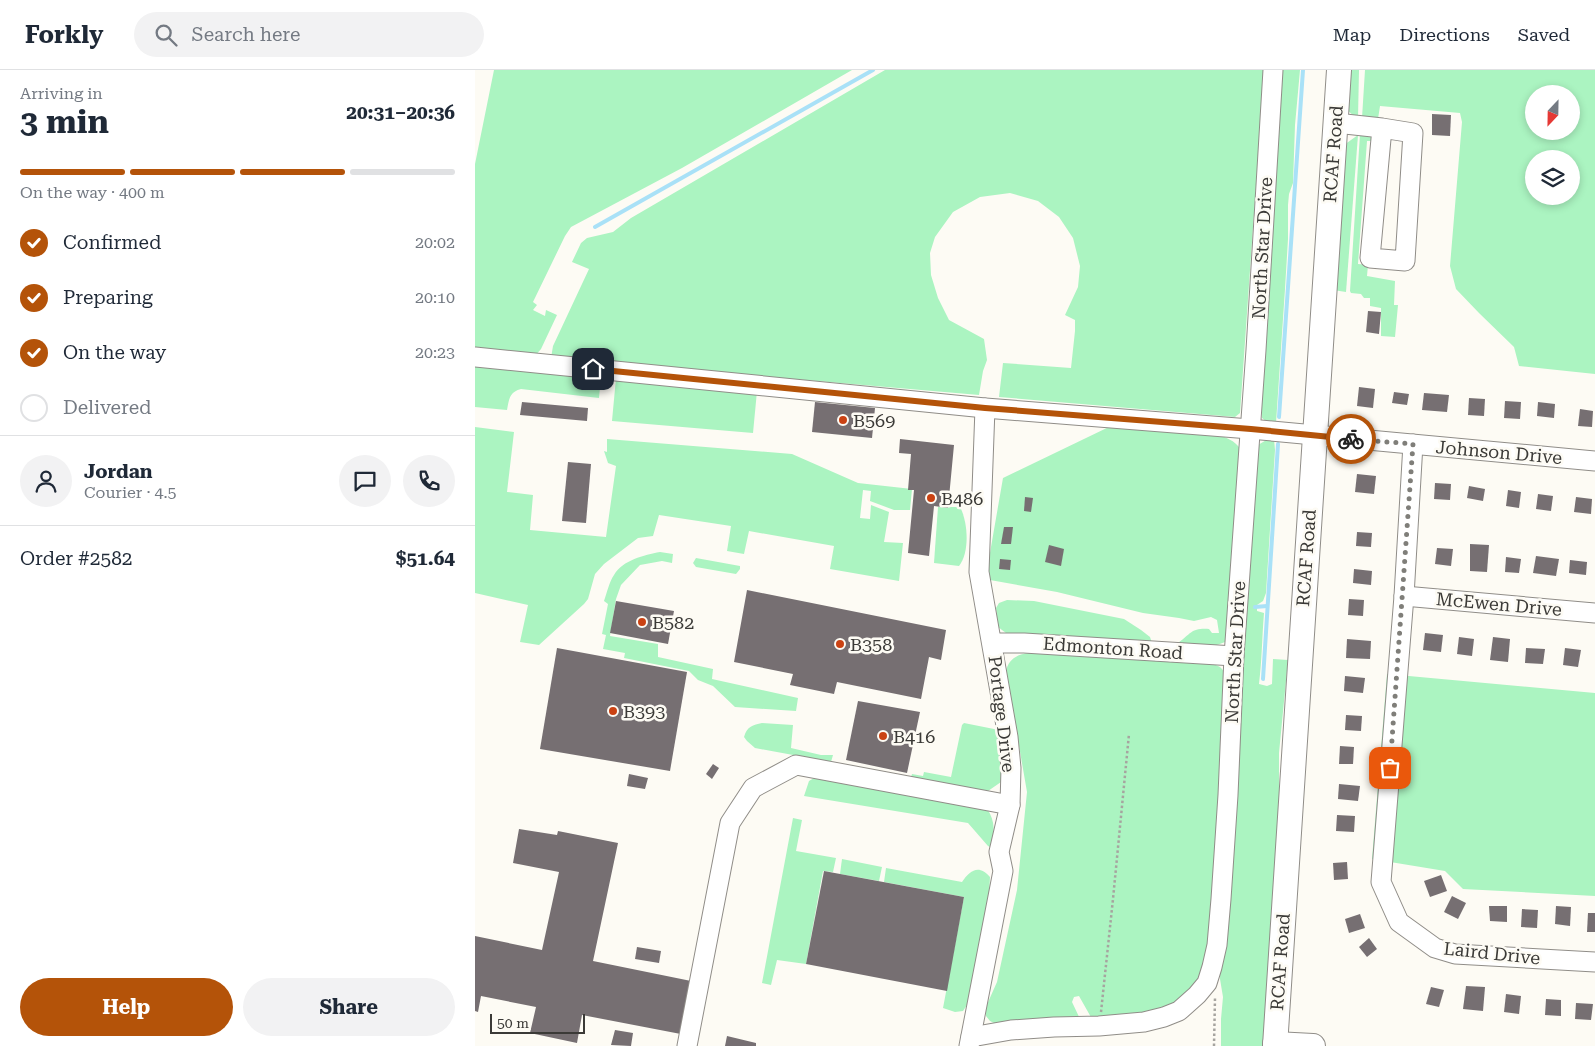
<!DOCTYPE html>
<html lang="en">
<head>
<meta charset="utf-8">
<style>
  body { margin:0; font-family:"Roboto Serif",serif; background:#f2f2f3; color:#1f2937; height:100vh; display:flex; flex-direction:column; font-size:19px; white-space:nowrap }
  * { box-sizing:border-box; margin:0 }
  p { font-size:16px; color:#747a83 }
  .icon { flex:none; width:28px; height:28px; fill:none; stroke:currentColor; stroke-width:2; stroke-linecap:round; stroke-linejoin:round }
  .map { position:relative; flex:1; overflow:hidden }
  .drawer { display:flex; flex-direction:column; background:#fff; width:475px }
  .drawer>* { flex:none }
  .needle { width:32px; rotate:202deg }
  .controls { position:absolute; left:1050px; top:15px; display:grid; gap:10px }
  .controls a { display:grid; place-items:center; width:55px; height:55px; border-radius:50%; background:#fff; box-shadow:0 2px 8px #0003; font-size:25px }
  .scale { position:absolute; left:15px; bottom:12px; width:95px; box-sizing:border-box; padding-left:5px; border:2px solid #3b3a37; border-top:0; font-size:14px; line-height:18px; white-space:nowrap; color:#3b3a37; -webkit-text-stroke:4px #fdfbf4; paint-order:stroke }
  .pin { position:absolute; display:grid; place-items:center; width:42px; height:42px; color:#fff; margin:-21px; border-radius:10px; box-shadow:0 2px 8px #0006 }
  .courier { position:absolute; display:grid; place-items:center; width:50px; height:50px; margin:-25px; border:4px solid #b45309; border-radius:50%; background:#fff; color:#222; box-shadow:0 1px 6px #0007 }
  .overview em { font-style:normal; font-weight:700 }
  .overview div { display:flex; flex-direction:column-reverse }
  .overview { display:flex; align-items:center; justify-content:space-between; height:85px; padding:0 20px }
  h1 { font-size:32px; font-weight:700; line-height:38px }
  .bar { display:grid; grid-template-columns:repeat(4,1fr); gap:8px 5px; align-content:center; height:60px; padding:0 20px }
  .bar i { height:6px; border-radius:4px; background:#e0e1e3 }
  .bar .active { background:#b45309 }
  .bar p { grid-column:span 4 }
  .line { display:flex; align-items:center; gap:12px; padding:0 20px; border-top:1px solid #e0e1e3 }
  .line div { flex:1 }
  .round { display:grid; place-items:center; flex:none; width:52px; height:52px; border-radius:26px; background:#f2f2f3 }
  ol { padding:0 20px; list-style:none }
  li { display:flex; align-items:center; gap:15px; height:55px }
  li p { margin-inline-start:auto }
  li .icon { padding:5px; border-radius:50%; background:#b45309; color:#fff; stroke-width:4 }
  li:last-child { color:#747a83 }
  li i { width:28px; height:28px; border:2px solid #e0e1e3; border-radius:50% }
  .action { display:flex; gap:10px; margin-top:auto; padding:10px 20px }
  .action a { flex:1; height:58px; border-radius:30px; background:#b45309; color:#fff; font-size:20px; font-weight:700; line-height:58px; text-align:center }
  .action a+a { background:#f2f2f3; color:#1f2937 }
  header { display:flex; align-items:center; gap:30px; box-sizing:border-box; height:70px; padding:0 25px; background:#fff; border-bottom:1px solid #e0e1e3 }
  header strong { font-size:24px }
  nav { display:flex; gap:28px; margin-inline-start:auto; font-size:18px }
  .search { width:350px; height:45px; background:#f2f2f3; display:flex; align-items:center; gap:12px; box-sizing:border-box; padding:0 18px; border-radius:28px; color:#747a83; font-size:19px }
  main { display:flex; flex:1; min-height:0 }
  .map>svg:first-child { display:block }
  .green { fill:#abf4c1; fill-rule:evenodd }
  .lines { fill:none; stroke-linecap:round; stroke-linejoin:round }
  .stream { stroke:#a9e1f7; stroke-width:4 }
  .building { fill:#766f72 }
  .minor-casing { stroke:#908d88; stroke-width:21 }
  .major-casing { stroke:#908d88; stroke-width:26 }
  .path { stroke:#a6a49f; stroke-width:2.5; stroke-dasharray:2.5 2.5; stroke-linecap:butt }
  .minor { stroke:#fff; stroke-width:19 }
  .major { stroke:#fff; stroke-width:24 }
  .done { stroke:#7f7e79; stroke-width:5; stroke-dasharray:0 9 }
  .route { stroke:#b45309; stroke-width:6 }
  .poi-dot { fill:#ca4213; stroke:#fdfbf4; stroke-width:2 }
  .labels { text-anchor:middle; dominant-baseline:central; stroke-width:5; stroke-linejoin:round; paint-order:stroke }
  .street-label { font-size:18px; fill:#3b3a37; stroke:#fdfbf4 }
  .poi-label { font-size:18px; fill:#3b3a37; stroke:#fdfbf4; text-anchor:start }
</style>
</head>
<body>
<header>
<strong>Forkly</strong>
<div class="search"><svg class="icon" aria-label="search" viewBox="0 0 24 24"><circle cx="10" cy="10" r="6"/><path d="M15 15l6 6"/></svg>Search here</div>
<nav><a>Map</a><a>Directions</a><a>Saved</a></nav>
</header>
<main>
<section class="drawer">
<div class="overview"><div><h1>3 min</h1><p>Arriving in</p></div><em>20:31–20:36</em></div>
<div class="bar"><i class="active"></i><i class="active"></i><i class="active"></i><i></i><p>On the way · 400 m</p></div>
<ol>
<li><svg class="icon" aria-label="check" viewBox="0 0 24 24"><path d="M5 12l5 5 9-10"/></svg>Confirmed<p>20:02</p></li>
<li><svg class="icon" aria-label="check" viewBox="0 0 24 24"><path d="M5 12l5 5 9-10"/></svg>Preparing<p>20:10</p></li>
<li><svg class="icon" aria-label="check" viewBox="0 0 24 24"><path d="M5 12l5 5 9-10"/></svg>On the way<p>20:23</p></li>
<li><i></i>Delivered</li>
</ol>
<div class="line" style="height:90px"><a class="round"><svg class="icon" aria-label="person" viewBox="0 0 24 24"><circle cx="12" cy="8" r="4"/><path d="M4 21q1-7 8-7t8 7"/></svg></a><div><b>Jordan</b><p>Courier · 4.5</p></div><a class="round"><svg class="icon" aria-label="chat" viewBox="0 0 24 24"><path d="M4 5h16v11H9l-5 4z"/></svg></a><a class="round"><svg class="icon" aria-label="phone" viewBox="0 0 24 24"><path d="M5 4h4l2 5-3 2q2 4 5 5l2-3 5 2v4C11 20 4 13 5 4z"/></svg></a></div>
<div class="line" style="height:65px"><div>Order #2582</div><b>$51.64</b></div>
<div class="action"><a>Help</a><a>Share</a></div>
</section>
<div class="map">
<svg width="1120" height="976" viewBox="0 0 1120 976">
  <rect width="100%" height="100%" fill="#fdfbf4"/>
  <g class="green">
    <path d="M19,0H377L207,98L96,157L90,166L58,232L62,235L58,240L70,246L71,240L82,245L66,279L60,286L0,280V94Z"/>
    <path d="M410,0H789L765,343L760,347L524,327L528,293L596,298L600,261V250L590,245L603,217L605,196L598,168L584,147L563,131L535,123L505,127L478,142L460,167L455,183L456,205L463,228L474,250L509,269L512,290L508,301L504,325L76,288L78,276L114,199L97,192L106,173L112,168L138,162L156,148Z"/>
    <path d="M807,0H825L820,55L818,113L814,124L813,135V169L810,219L801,353L792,352L787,348V333Z"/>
    <path d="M873,0H884L883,48L880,47L871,39Z"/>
    <path d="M890,0H1120V304L1044,296L1039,277L1004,243L981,219L975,196L987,52L985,43L905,36L903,49L887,48ZM1059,24H1096V61H1059ZM1059,89H1096V126H1059Z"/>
    <path d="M885,64H899L901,71H892L883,194L893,195L892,206L920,211L919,235H923L920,267L906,266V238L895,236V228H889L886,224L876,223L875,221Z"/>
    <path d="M883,65L871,222L858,220L869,75Z"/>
    <path d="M0,294L126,306L124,328L46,319C34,322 34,330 32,340L0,337Z"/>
    <path d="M141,308L282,321L278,363L137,351Z"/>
    <path d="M638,355L740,364C750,367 760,370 766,380L753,561L750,572C735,579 719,579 703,573C717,563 716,558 734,559L737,563H744L742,550L736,547L719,551L704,548L668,543L582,522L515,510L512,500L528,408Z"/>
    <path d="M0,357L39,362L32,422L58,425L55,460L131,467L141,396L133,393L129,381L132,382V369L317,384L383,413L437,419L435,440H419L395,431L396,421L388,420L385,448L395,449L396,435L414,442L409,472L428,473L424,511L355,499L359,476L274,461L269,484L252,481L256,456L184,445L178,466L163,468L129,494L120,504L113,529L109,534L64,575L45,572L53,535L0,523Z"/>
    <path d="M793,369H799L800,380L791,523L788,531L782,535V541L789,543C787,567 787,590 784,614L792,616L797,614L798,589L813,590L804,683V731L792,942L788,976H746V949L748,927L745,909V899L763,708L765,631L783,375Z"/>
    <path d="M463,437H485C493,452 495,482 484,496L459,493Z"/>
    <path d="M185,482L198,484L197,493L187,491L165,495L146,515L141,529L135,566L183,574V587L238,599L237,609L323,628L321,641L260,637L238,616L223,610L214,601L149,588L150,583L128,579L131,565L127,564L133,534L129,531C132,523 134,512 139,505C148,490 169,485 185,482Z"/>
    <path d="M221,488L265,496V499L261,504L221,497L218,493Z"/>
    <path d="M532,530L559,531L649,549L666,560L675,567L677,573L538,566L531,563L523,557L521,538L524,533Z"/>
    <path d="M554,583L725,593C741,594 748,594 752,610L735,885L717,923L687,942L617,949L604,926L599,927L597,932L606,951L521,954L515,951L511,946L510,939L522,912L542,820L552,722L531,601C533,590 542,584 554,583Z"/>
    <path d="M912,604L1120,623V826L988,819L970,801L897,789Z"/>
    <path d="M287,653L318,655L316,678L346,685H358L356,692L280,678L272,671L269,667C272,656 278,655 287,653Z"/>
    <path d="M489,653L524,660L528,683L526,712L513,721L436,707L437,704L448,706L449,702L476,707L487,655Z"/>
    <path d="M339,708H347L512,739C521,751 519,764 517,778L513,776L493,753L329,726L334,711Z"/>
    <path d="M318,748L327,750L321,781L361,788L358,802L348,801L331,894L302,890L296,915L287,913Z"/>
    <path d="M367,789L407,797L404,811L365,804Z"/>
    <path d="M411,798L487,812C495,800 504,794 515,807L514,825L492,935L488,941L480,942L468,938L489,827L409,812Z"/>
  </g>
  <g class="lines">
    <g class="stream">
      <path d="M120,157L398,0"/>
      <path d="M804,347L828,0"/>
      <path d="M780,537L792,536"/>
      <path d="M788,609L803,374"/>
    </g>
  </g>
  <g class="building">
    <path d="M957,44L976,45L975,66L957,65Z"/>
    <path d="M893,241L906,242L904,264L891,262Z"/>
    <path d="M884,317L900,319L898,338L882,336Z"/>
    <path d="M919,322L934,324L932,335L917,333Z"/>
    <path d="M949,323L974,325L972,342L947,340Z"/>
    <path d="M994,328L1010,329L1009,346L993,345Z"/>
    <path d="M1030,331L1046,332L1045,349L1029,348Z"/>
    <path d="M47,332L113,338L112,351L45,345Z"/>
    <path d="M340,332L400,338L397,368L337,362Z"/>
    <path d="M1063,332L1080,334L1079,348L1062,346Z"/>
    <path d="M1105,339L1118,341L1117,357L1103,356Z"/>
    <path d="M425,369L479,375L473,438L459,436L454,486L433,483L439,420H433L436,384L424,383Z"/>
    <path d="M93,392L116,394L111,453L87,451Z"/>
    <path d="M882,404L901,406L899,424L880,422Z"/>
    <path d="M960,413L976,414L975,430L959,429Z"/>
    <path d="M994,416L1010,419L1008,431L992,428Z"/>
    <path d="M1033,420L1046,422L1044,438L1031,436Z"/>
    <path d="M1063,424L1078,426L1076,441L1061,439Z"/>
    <path d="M550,427L558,428L556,442L549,441Z"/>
    <path d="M1101,427L1117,429L1116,444L1099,442Z"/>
    <path d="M529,457H538L536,474H526Z"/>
    <path d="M882,462L897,463L896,477L881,476Z"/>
    <path d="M995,474L1014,475L1012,502L995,501Z"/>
    <path d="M574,475L589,479L586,496L570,492Z"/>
    <path d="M962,478L978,479L976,496L960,494Z"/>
    <path d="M1061,486L1084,489L1081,506L1058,503Z"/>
    <path d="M1031,487L1046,489L1044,503L1030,502Z"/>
    <path d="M525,489L536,490L535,500L524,499Z"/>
    <path d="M1095,490L1112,492L1111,505L1094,503Z"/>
    <path d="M879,499L897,501L896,515L878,513Z"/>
    <path d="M272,520L471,560L466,590L454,587L446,629L362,612L359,624L315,615L318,604L259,592Z"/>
    <path d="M874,529L889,530L888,546L873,545Z"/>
    <path d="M141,531L199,541L193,574L135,563Z"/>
    <path d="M950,563L968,565L966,582L948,580Z"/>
    <path d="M984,567L999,569L997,586L982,584Z"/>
    <path d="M1018,567L1035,569L1033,592L1015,590Z"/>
    <path d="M872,569L896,571L895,589L871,588Z"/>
    <path d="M82,578L212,602L195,701L65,679Z"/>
    <path d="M1051,578L1070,579L1068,594L1050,593Z"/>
    <path d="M1090,578L1106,580L1103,597L1088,595Z"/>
    <path d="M870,606L890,608L888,623L869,621Z"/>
    <path d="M383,631L445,642L432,703L371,690Z"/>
    <path d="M871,645L887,646L886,661L870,660Z"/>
    <path d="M865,676L879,677L878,694H864Z"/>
    <path d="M238,694L244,698L237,709L231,704Z"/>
    <path d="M154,704L173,708L170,719L152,716Z"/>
    <path d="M864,714L885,716L883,731L863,729Z"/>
    <path d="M862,745L880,746L879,762L861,761Z"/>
    <path d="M44,759L82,765L83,761L143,773L118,891L221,912L211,965L107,945L102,973L55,963L61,937L6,926L3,942L0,941V866L67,880L84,802L38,793Z"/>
    <path d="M872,792L873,809L859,810L858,793Z"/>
    <path d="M349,801L489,827L472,921L331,894Z"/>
    <path d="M966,805L972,821L955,827L949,811Z"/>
    <path d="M977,826L991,833L983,849L969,842Z"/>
    <path d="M1014,836H1032V852L1015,851Z"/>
    <path d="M1081,836L1096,837L1095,856L1080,854Z"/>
    <path d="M1047,839L1063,840L1062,858L1046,857Z"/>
    <path d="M1113,843H1120V862H1112Z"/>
    <path d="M885,844L890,858L874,863L870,849Z"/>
    <path d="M894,868L902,879L892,887L884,877Z"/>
    <path d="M162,877L186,881L184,893L160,889Z"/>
    <path d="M991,916L1010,917L1008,941L988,939Z"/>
    <path d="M956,917L969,920L964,937L951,934Z"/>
    <path d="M1031,924L1046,926L1044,944L1029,942Z"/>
    <path d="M1071,929L1086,930V946L1070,945Z"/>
    <path d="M1101,933L1118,934L1116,950L1100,949Z"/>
    <path d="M140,960L158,963L156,976L136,975Z"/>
    <path d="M252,966L281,973V976H250Z"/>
  </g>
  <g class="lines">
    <defs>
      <g id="minor">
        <path d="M861,53L907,58L895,188L930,191L938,63L907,58"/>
        <path d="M0,287L510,338L775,359L1120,391"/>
        <path d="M938,374L929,526L906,812L924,852L960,878L980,884L1120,892"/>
        <path d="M929,526L1120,543"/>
        <path d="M518,573H549L759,586"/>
        <path d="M496,967L536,960L579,957L624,956L669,952L689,947L704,941L722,925L732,913L737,897L742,875L746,829L753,725L759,586L781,280L798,0"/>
        <path d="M212,976L255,753L278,718L321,695L535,735"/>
        <path d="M494,976L528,801L524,782L535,735L536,698L533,667L504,502L510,338"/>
      </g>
      <g id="major">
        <path d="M800,974L838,976"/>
        <path d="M800,976L864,0"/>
      </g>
    </defs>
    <use href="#minor" class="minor-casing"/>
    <use href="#major" class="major-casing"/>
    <g class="path">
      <path d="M626,942L638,829L654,664"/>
      <path d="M739,976L740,928"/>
    </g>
    <use href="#minor" class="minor"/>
    <use href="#major" class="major"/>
  </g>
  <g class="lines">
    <path class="done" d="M876,369L938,374L915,698"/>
    <path class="route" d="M118,299L510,338L776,359L876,369"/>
  </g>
  <g class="poi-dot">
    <circle cx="368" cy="350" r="5"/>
    <circle cx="456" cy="428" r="5"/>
    <circle cx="167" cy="552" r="5"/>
    <circle cx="365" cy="574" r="5"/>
    <circle cx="138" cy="641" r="5"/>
    <circle cx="408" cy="666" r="5"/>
  </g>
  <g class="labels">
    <g class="street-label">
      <text transform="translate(858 84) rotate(-86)">RCAF Road</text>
      <text transform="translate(787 178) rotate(-87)">North Star Drive</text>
      <text transform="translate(1024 382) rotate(5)">Johnson Drive</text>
      <text transform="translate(831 488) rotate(-86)">RCAF Road</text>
      <text transform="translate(1024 534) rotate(5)">McEwen Drive</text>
      <text transform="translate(638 578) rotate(4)">Edmonton Road</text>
      <text transform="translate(760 582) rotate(-87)">North Star Drive</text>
      <text transform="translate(527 644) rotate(83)">Portage Drive</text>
      <text transform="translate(1017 883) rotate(6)">Laird Drive</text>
      <text transform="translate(805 892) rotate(-86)">RCAF Road</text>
    </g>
    <g class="poi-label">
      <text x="378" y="350">B569</text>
      <text x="466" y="428">B486</text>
      <text x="177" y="552">B582</text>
      <text x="375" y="574">B358</text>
      <text x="148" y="641">B393</text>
      <text x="418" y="666">B416</text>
    </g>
  </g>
</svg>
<div class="controls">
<a><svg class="needle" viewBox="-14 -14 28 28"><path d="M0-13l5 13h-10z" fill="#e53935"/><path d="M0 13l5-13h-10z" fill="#747a83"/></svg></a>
<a><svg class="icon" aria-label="layers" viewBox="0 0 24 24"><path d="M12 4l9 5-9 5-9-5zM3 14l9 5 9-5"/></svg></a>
</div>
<div class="scale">50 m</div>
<div class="pin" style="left:915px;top:698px;background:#ea580c"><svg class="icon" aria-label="bag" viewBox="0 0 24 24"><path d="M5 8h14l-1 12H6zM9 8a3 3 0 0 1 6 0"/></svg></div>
<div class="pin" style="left:118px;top:299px;background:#1f2937"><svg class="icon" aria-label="home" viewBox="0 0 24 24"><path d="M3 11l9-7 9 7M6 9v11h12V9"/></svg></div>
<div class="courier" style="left:876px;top:369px"><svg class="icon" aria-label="bike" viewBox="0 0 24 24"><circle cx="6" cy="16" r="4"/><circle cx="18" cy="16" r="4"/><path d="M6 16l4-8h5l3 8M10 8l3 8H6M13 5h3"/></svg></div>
</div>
</main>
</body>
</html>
